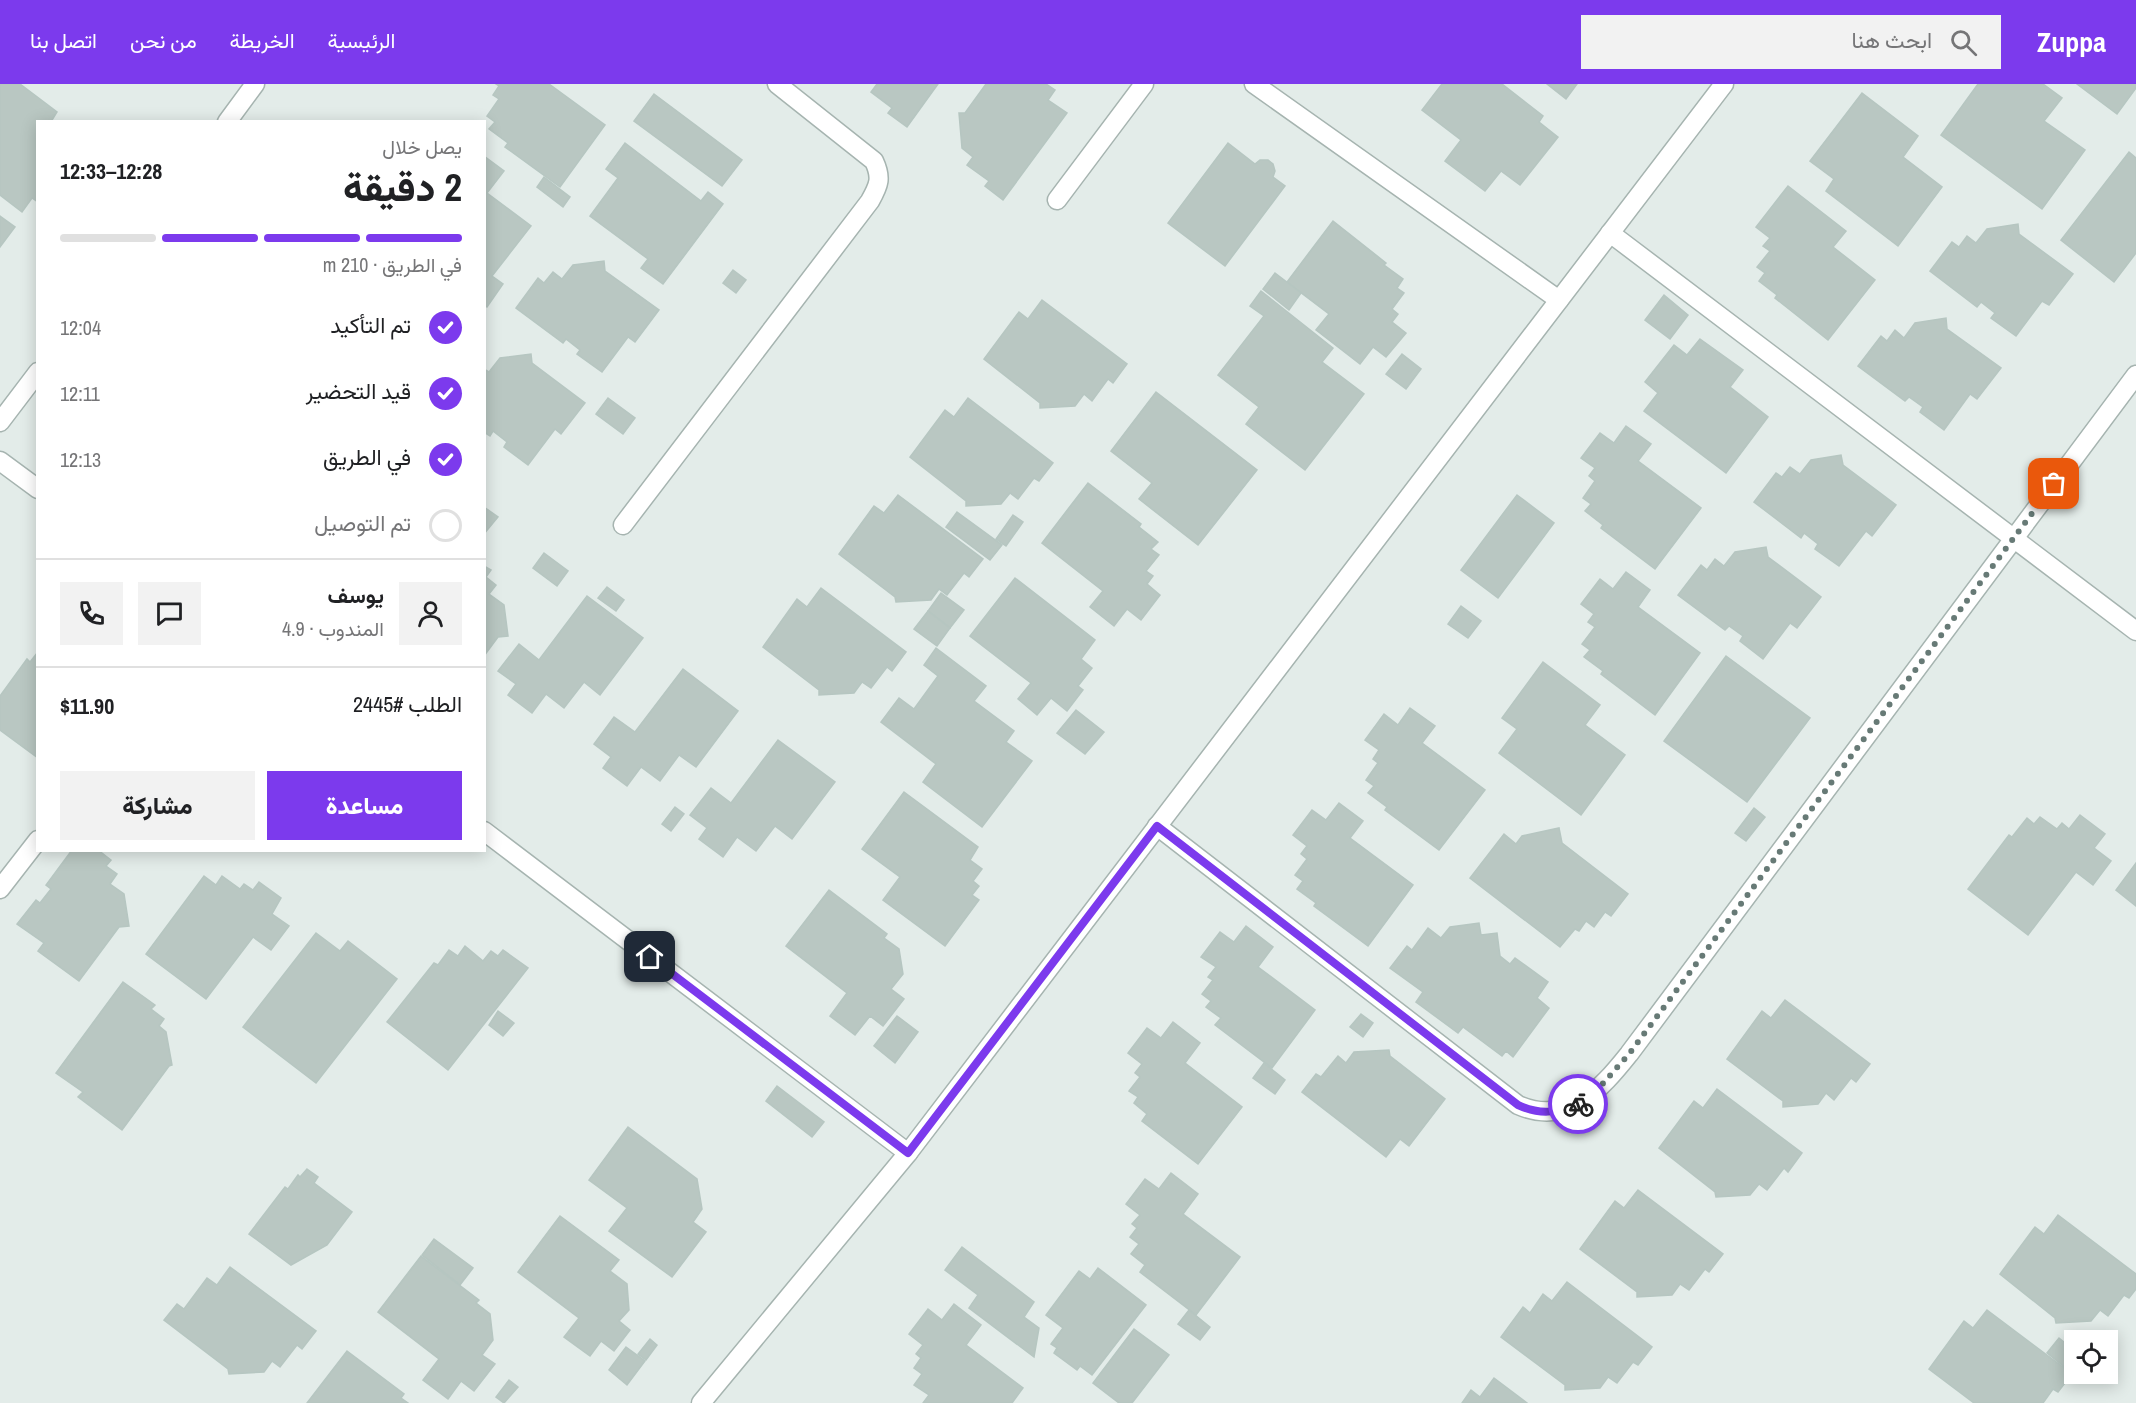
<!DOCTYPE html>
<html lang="ar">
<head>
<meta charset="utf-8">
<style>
  body { margin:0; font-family:"Archivo Narrow",Vazirmatn,sans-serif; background:#f2f2f2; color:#202124; direction:rtl; height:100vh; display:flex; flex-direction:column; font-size:22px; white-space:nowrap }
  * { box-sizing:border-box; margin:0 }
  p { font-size:20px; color:#757577 }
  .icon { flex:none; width:33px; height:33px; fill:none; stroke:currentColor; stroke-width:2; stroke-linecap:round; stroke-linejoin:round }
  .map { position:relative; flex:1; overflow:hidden; direction:ltr }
  .sheet { position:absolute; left:36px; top:36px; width:450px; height:732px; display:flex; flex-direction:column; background:#fff; border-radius:0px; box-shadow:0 3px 15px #0003; direction:rtl }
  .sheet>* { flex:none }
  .tools { position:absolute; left:2064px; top:1246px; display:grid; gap:12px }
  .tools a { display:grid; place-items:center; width:54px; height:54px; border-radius:0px; background:#fff; box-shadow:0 3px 15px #0003; font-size:30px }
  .pin { position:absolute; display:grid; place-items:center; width:51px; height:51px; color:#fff; margin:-26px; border-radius:12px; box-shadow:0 3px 9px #0006 }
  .courier { position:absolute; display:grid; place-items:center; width:60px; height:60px; margin:-30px; border:4px solid #7c3aed; border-radius:50%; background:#fff; color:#222; box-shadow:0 2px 8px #0007 }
  .summary em { font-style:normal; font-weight:800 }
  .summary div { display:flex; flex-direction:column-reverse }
  .summary { display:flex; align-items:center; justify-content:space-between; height:102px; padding:0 24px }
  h1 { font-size:39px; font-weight:800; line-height:45px }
  .bar { display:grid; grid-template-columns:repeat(4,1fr); gap:9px 6px; align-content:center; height:72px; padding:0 24px }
  .bar i { height:8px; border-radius:4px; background:#e0e0e0 }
  .bar .on { background:#7c3aed }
  .bar p { grid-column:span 4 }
  .line { display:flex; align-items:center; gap:15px; padding:0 24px; border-top:2px solid #e0e0e0 }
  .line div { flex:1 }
  .round { display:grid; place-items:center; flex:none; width:63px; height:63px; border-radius:0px; background:#f2f2f2 }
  ol { padding:0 24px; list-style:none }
  li { display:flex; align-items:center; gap:18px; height:66px }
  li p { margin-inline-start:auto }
  li .icon { padding:6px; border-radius:50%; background:#7c3aed; color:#fff; stroke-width:4 }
  li:last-child { color:#757577 }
  li i { width:33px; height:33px; border:3px solid #e0e0e0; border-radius:50% }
  .action { display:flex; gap:12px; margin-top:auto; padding:12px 24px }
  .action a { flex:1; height:69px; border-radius:0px; background:#7c3aed; color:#fff; font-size:24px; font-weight:800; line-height:69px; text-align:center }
  .action a+a { background:#f2f2f2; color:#202124 }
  header { display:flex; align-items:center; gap:36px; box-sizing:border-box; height:84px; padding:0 30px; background:#7c3aed; color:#fff }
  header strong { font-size:28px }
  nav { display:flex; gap:33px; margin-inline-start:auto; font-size:21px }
  .search { width:420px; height:54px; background:#f2f2f2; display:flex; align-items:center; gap:15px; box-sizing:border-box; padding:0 21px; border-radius:0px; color:#757577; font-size:22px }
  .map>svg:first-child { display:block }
  .building { fill:#b9c7c2; stroke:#b6c6c1; stroke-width:1.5 }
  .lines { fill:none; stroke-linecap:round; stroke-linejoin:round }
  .minor-casing { stroke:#a6b4b0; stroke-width:21 }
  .minor { stroke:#fff; stroke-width:18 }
  .done { stroke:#677a76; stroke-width:6; stroke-dasharray:0 10.8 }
  .route { stroke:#7c3aed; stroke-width:8 }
</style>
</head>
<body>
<header>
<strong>Zuppa</strong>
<div class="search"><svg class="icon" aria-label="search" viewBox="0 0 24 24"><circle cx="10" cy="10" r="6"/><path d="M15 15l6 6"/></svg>ابحث هنا</div>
<nav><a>الرئيسية</a><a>الخريطة</a><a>من نحن</a><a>اتصل بنا</a></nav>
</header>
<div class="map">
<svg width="2136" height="1319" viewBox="0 0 2136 1319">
  <rect width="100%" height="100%" fill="#e3ece9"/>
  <g class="building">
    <path d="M0,0H20L57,28L52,36L54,38H38V118L32,114L22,128L0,111Z"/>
    <path d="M496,0H549L605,41L560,103L505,63L508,59L489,45L495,38L487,32L499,15L493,11L499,2Z"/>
    <path d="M877,0H938L907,43L888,29L892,24L871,8Z"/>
    <path d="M986,0H1046L1055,6L1048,16L1067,29L1003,116L985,102L989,97L967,81L973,73L962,64L959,29H965Z"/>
    <path d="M1442,0H1502L1543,32L1539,38L1558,53L1520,101L1501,87L1485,107L1445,77L1461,56L1422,26Z"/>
    <path d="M1547,0H1577L1566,15Z"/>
    <path d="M1978,0H2043L2062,14L2044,37L2085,66L2042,125L1941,51Z"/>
    <path d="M2077,0H2136V4L2117,30Z"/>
    <path d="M1862,9L1918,52L1903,73L1942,103L1898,162L1826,107L1834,95L1810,77Z"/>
    <path d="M654,10L742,76L722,102L634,37Z"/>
    <path d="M625,59L701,117L708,108L723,120L663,200L641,184L648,175L590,132L618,94L606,85Z"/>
    <path d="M1228,59L1255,80L1260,76H1268L1273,80L1275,87L1273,93L1285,102L1225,182L1168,139Z"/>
    <path d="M2129,68L2136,74V169L2114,198L2061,156Z"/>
    <path d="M484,72L504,87L487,109L531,142L492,192L503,200L487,223L484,221Z"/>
    <path d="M544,93L570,113L563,123L537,103Z"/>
    <path d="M1788,102L1846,147L1833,163L1875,196L1828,256L1775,214L1777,211L1759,197L1765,189L1757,183L1770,167L1763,162L1770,154L1756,143Z"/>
    <path d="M0,132L15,143L0,163Z"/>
    <path d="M1333,137L1386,179L1384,181L1403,195L1397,204L1404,209L1392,225L1398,230L1392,238L1406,249L1386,273L1373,263L1360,280L1316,246L1329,230L1287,198Z"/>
    <path d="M2018,140L2019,150L2073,190L2049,221L2042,217L2016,252L1991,234L1995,229L1981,218L1977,223L1930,187L1952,158L1959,163L1967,152L1976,159L1987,145Z"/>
    <path d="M604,177L605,187L659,226L635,258L628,253L602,288L577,270L580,266L566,255L563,259L516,224L538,194L544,199L553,188L562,195L573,181Z"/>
    <path d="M733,186L746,196L736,209L723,199Z"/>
    <path d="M1275,189L1301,209L1289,226L1263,205Z"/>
    <path d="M1261,207L1333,264L1322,278L1364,310L1305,386L1246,340L1259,323L1218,291L1264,232L1250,222Z"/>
    <path d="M1664,211L1688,231L1670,255L1645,236Z"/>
    <path d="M1042,216L1127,280L1113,299L1108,295L1092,317L1084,310L1075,322L1040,324V319L984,275L1019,228L1028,235Z"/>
    <path d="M1946,234L1947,245L2001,284L1977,315L1970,310L1944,346L1920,328L1923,323L1909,313L1905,317L1858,282L1881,252L1887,257L1895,246L1904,254L1915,239Z"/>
    <path d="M1700,255L1743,286L1730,303L1768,333L1726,389L1644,327L1658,309L1645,298L1674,261L1687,271Z"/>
    <path d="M531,270L532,279L585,319L561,350L555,345L528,381L504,363L507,358L493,347L490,352L484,348V285L489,288L500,274Z"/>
    <path d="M1402,270L1421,285L1406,305L1386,290Z"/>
    <path d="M1156,308L1257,386L1198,461L1139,415L1152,399L1111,367Z"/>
    <path d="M608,314L635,334L623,350L596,330Z"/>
    <path d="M968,314L1053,379L1039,397L1034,394L1018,415L1010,409L1001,420L966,422V417L910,373L945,326L954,333Z"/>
    <path d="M1626,342L1651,360L1638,377L1701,424L1655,485L1601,444L1603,441L1585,427L1591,420L1583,414L1595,397L1589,392L1595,384L1581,374L1600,349L1614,359Z"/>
    <path d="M1841,371L1843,381L1896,421L1872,452L1866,447L1839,482L1815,465L1818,460L1804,449L1801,454L1754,418L1776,389L1782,393L1790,383L1800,390L1811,376Z"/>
    <path d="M1088,399L1141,440L1139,443L1158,458L1151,465L1159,471L1146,487L1153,492L1147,500L1160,511L1141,536L1127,525L1114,542L1090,523L1103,507L1042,459Z"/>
    <path d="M898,411L983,475L969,493L964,489L947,511L939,505L931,516L896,518L895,513L839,470L874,422L884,429Z"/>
    <path d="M1517,411L1554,439L1498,514L1461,486Z"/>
    <path d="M484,423L498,433L484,450Z"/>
    <path d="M957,428L1002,461L990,476L946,443Z"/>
    <path d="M1013,431L1023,438L1006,462L996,455Z"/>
    <path d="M1766,463L1768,473L1821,513L1797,544L1790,539L1763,575L1740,557L1743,552L1729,542L1725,546L1678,511L1701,481L1707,486L1715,475L1724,482L1735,468Z"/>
    <path d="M544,469L568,487L557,502L533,484Z"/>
    <path d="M484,482L491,486L486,493L496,501L489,510L504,521L508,552L498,553L484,572Z"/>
    <path d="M1626,488L1650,506L1638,523L1700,569L1655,631L1601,590L1603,587L1584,573L1590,566L1582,560L1595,543L1588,538L1594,530L1581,520L1600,495L1613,505Z"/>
    <path d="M1015,494L1095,556L1081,575L1092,584L1078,602L1083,606L1067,627L1051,614L1037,631L1018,615L1031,599L970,552Z"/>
    <path d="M607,503L624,516L616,527L598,514Z"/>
    <path d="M821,504L906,568L892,587L887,583L871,604L862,598L854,609L819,611V606L763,563L797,515L807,523Z"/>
    <path d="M941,509L964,526L950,544L928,527Z"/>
    <path d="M587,512L643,554L600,611L584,598L564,624L546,610L532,629L508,611L516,600L498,587L519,560L539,576Z"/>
    <path d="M1461,522L1481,537L1468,554L1448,540Z"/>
    <path d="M928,527L950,544L937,562L914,545Z"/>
    <path d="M936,564L986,602L974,617L1014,647L1006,658L1032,677L982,743L923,698L936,680L881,638L899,614L914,625L938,592L924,581Z"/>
    <path d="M38,568V674L0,646V612L27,575L30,578Z"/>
    <path d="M1726,572L1810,634L1747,718L1664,657Z"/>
    <path d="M1543,578L1600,621L1585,641L1625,671L1581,731L1499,669L1517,645L1502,634Z"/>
    <path d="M683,585L738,627L696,683L679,671L660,697L641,683L627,702L603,684L611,673L594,660L614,633L635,648Z"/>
    <path d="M1410,624L1435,642L1422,659L1485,706L1439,766L1385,726L1387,723L1368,709L1374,702L1366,696L1378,679L1373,675L1379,666L1365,656L1384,630L1398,641Z"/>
    <path d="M1076,626L1104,648L1085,670L1057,649Z"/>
    <path d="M778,656L835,698L792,755L775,742L756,767L737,753L723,773L699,755L707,744L690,731L711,704L731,719Z"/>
    <path d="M904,708L978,763L970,776L982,785L973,797L979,802L972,811L979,816L945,862L883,816L900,793L862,765Z"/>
    <path d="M1339,719L1363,737L1350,754L1413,801L1368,862L1314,822L1316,819L1297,805L1303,797L1295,791L1307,775L1301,770L1307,762L1293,751L1312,726L1326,736Z"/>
    <path d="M675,723L684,730L671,747L662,740Z"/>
    <path d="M1754,724L1765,733L1746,757L1735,749Z"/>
    <path d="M2080,731L2105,750L2094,764L2111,777L2093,801L2076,788L2028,851L1968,805L2009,751L2012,753L2027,734L2034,740L2040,733L2057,745L2062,739L2069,745Z"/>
    <path d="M1559,744L1562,759L1628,810L1611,832L1605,828L1594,843L1586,837L1579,847L1575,845L1560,863L1470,794L1504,750L1516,760L1522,752Z"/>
    <path d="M72,766H98L111,776L106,782L117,790L110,800L124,810L129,842L119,843L79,897L38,867L44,859L17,840L36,816L40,819L51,805L46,801Z"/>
    <path d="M2136,779V822L2116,806Z"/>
    <path d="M204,792L216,801L222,792L240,805L244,800L253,806L259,798L281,814L272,830L289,842L271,866L253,853L206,915L146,870Z"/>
    <path d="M829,806L887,850L884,854L899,865L903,890L891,905L904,915L883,942L870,932L855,951L830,932L847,909L786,862Z"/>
    <path d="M1479,839L1481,851L1497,849L1500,872L1510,880L1515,874L1548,898L1537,914L1549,924L1513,973L1506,967L1502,972L1463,943L1458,949L1416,918L1423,908L1390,884L1407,862L1412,866L1428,844L1441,854L1450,843Z"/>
    <path d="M1246,842L1273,863L1258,883L1315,926L1272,984L1215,941L1221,934L1206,923L1211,917L1202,910L1213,896L1208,893L1216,883L1201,873L1220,848L1234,858Z"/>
    <path d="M316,849L340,867L348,857L397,895L316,999L243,943Z"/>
    <path d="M465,862L483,877L491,867L498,872L503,866L528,884L448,986L387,938L434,879L438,881L449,866L458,872Z"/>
    <path d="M123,898L155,921L151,925L164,935L159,942L166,948L172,981L169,982L122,1046L78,1013L83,1008L56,989Z"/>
    <path d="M1785,916L1870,980L1856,998L1851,994L1834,1016L1826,1009L1818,1020L1783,1023V1017L1727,975L1762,927L1771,934Z"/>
    <path d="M498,927L514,939L503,952L489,941Z"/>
    <path d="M1361,930L1373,939L1363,953L1350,943Z"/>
    <path d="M897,932L918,948L895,979L874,962Z"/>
    <path d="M1173,938L1200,959L1185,979L1242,1023L1198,1080L1142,1037L1147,1030L1134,1019L1138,1013L1129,1007L1140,993L1135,989L1142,980L1128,969L1147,944L1161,954Z"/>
    <path d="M1389,966L1390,972L1445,1015L1409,1062L1400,1055L1386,1073L1302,1008L1316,990L1321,993L1338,972L1346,979L1354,968Z"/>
    <path d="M1264,979L1285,996L1275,1010L1253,994Z"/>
    <path d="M777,1002L824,1038L812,1053L766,1017Z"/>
    <path d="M1717,1005L1802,1069L1788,1088L1784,1084L1767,1106L1759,1100L1750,1111L1716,1113L1715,1108L1659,1064L1694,1017L1703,1024Z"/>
    <path d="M628,1043L697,1095L702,1125L693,1138L706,1148L672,1193L609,1147L627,1124L589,1096Z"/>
    <path d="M307,1085L318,1093L314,1099L352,1128L327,1161L291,1181L249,1150L285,1103L288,1105L298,1091L300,1093Z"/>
    <path d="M1171,1089L1198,1110L1183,1130L1240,1173L1196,1231L1140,1188L1145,1181L1131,1170L1139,1160L1130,1153L1137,1144L1132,1140L1140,1131L1126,1120L1145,1095L1159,1105Z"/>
    <path d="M1638,1106L1723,1170L1709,1188L1705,1185L1689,1206L1680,1200L1672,1211L1637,1213V1208L1580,1165L1615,1117L1624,1124Z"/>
    <path d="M2058,1131L2136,1190V1205L2129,1214L2124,1211L2108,1232L2100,1226L2091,1237L2056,1239L2055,1234L2000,1190L2035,1143L2044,1150Z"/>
    <path d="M560,1132L619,1176L610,1187L627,1200L629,1226L619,1237L630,1246L614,1267L601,1257L590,1272L564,1253L579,1234L518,1188Z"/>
    <path d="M434,1155L473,1184L460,1201L422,1171Z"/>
    <path d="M962,1163L1034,1218L1024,1233L1039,1244L1034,1273L969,1224L978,1211L945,1186Z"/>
    <path d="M421,1172L479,1216L476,1219L490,1230L493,1256L482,1271L495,1280L474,1307L461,1297L448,1315L423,1296L439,1275L378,1228Z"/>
    <path d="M230,1183L316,1247L302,1265L297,1261L280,1283L272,1277L264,1288L229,1290L228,1285L164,1236L177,1220L184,1225L207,1194L217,1201Z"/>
    <path d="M1098,1184L1146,1221L1092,1291L1080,1282L1077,1286L1054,1269L1057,1264L1051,1260L1063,1244L1046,1231L1079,1187L1090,1195Z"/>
    <path d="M1567,1198L1652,1263L1638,1281L1633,1278L1617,1299L1608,1293L1600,1304L1565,1306V1301L1501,1253L1523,1223L1530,1229L1543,1210L1552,1217Z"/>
    <path d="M954,1220L981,1241L966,1261L1023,1304L1012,1319H923L929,1311L914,1301L922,1290L914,1284L921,1274L916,1270L923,1261L909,1250L928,1225L942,1236Z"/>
    <path d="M1189,1226L1210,1243L1200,1256L1178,1240Z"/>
    <path d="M1987,1226L2072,1290L2058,1308L2053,1305L2043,1319H1974L1929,1285L1964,1237L1973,1244Z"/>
    <path d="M1134,1245L1169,1271L1132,1319H1119L1093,1299Z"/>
    <path d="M2059,1254L2074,1266V1287L2072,1289L2047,1269Z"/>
    <path d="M650,1255L657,1261L646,1276L638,1270Z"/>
    <path d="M626,1263L645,1277L627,1301L609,1286Z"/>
    <path d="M347,1267L404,1310L401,1314L408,1319H307Z"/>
    <path d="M1494,1294L1527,1319H1462L1471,1306L1480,1313Z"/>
    <path d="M509,1296L518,1303L504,1319L496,1313Z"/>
  </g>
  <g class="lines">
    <defs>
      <g id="minor">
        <path d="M1254,0L1559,216"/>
        <path d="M227,38L255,0"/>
        <path d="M1057,116L1144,0"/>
        <path d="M1610,149L2136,547"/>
        <path d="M0,338L38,288"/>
        <path d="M0,377L38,405"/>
        <path d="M623,441L870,117C879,101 882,94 874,77L777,0"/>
        <path d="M1157,742L1518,1021C1568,1043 1601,1005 1629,970L2136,291"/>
        <path d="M484,747L908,1069"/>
        <path d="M0,805L38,756"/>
        <path d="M701,1319L908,1069L1724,0"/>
      </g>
    </defs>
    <use href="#minor" class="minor-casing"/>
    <use href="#minor" class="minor"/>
  </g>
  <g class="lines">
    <path class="done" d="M1578,1020L1598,1005L1629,970L2054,400"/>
    <path class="route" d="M650,873L908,1069L1157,742L1518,1021C1540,1031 1556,1029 1578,1020"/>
  </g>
</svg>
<div class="tools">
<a><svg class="icon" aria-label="locate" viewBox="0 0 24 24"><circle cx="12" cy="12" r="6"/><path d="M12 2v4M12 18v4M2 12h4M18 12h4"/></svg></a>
</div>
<div class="pin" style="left:2054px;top:400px;background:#ea580c"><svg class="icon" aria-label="bag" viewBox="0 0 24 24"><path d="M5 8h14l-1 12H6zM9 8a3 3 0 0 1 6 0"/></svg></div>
<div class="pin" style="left:650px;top:873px;background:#1f2937"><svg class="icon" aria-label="home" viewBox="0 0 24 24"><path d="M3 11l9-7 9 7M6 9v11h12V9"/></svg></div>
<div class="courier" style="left:1578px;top:1020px"><svg class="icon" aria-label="bike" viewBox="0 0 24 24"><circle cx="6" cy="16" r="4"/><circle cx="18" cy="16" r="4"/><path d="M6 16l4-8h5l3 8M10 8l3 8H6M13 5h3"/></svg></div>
<section class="sheet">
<div class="summary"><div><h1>2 دقيقة</h1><p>يصل خلال</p></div><em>12:28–12:33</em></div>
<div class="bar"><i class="on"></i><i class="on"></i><i class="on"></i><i></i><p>في الطريق · 210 m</p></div>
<ol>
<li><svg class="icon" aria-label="check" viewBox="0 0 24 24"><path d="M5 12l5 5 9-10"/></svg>تم التأكيد<p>12:04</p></li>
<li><svg class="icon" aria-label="check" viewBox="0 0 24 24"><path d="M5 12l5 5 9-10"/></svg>قيد التحضير<p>12:11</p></li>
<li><svg class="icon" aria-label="check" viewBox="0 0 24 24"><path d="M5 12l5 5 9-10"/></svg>في الطريق<p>12:13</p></li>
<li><i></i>تم التوصيل</li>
</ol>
<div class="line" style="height:108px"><a class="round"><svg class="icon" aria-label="person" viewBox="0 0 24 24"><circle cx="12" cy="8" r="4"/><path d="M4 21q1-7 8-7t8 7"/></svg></a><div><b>يوسف</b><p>المندوب · 4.9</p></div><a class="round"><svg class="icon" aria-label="chat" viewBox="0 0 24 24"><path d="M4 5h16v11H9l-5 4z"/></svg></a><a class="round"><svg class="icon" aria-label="phone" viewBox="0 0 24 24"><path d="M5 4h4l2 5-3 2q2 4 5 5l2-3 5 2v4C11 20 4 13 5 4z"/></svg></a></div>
<div class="line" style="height:78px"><div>الطلب #2445</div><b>$11.90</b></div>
<div class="action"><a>مساعدة</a><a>مشاركة</a></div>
</section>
</div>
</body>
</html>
